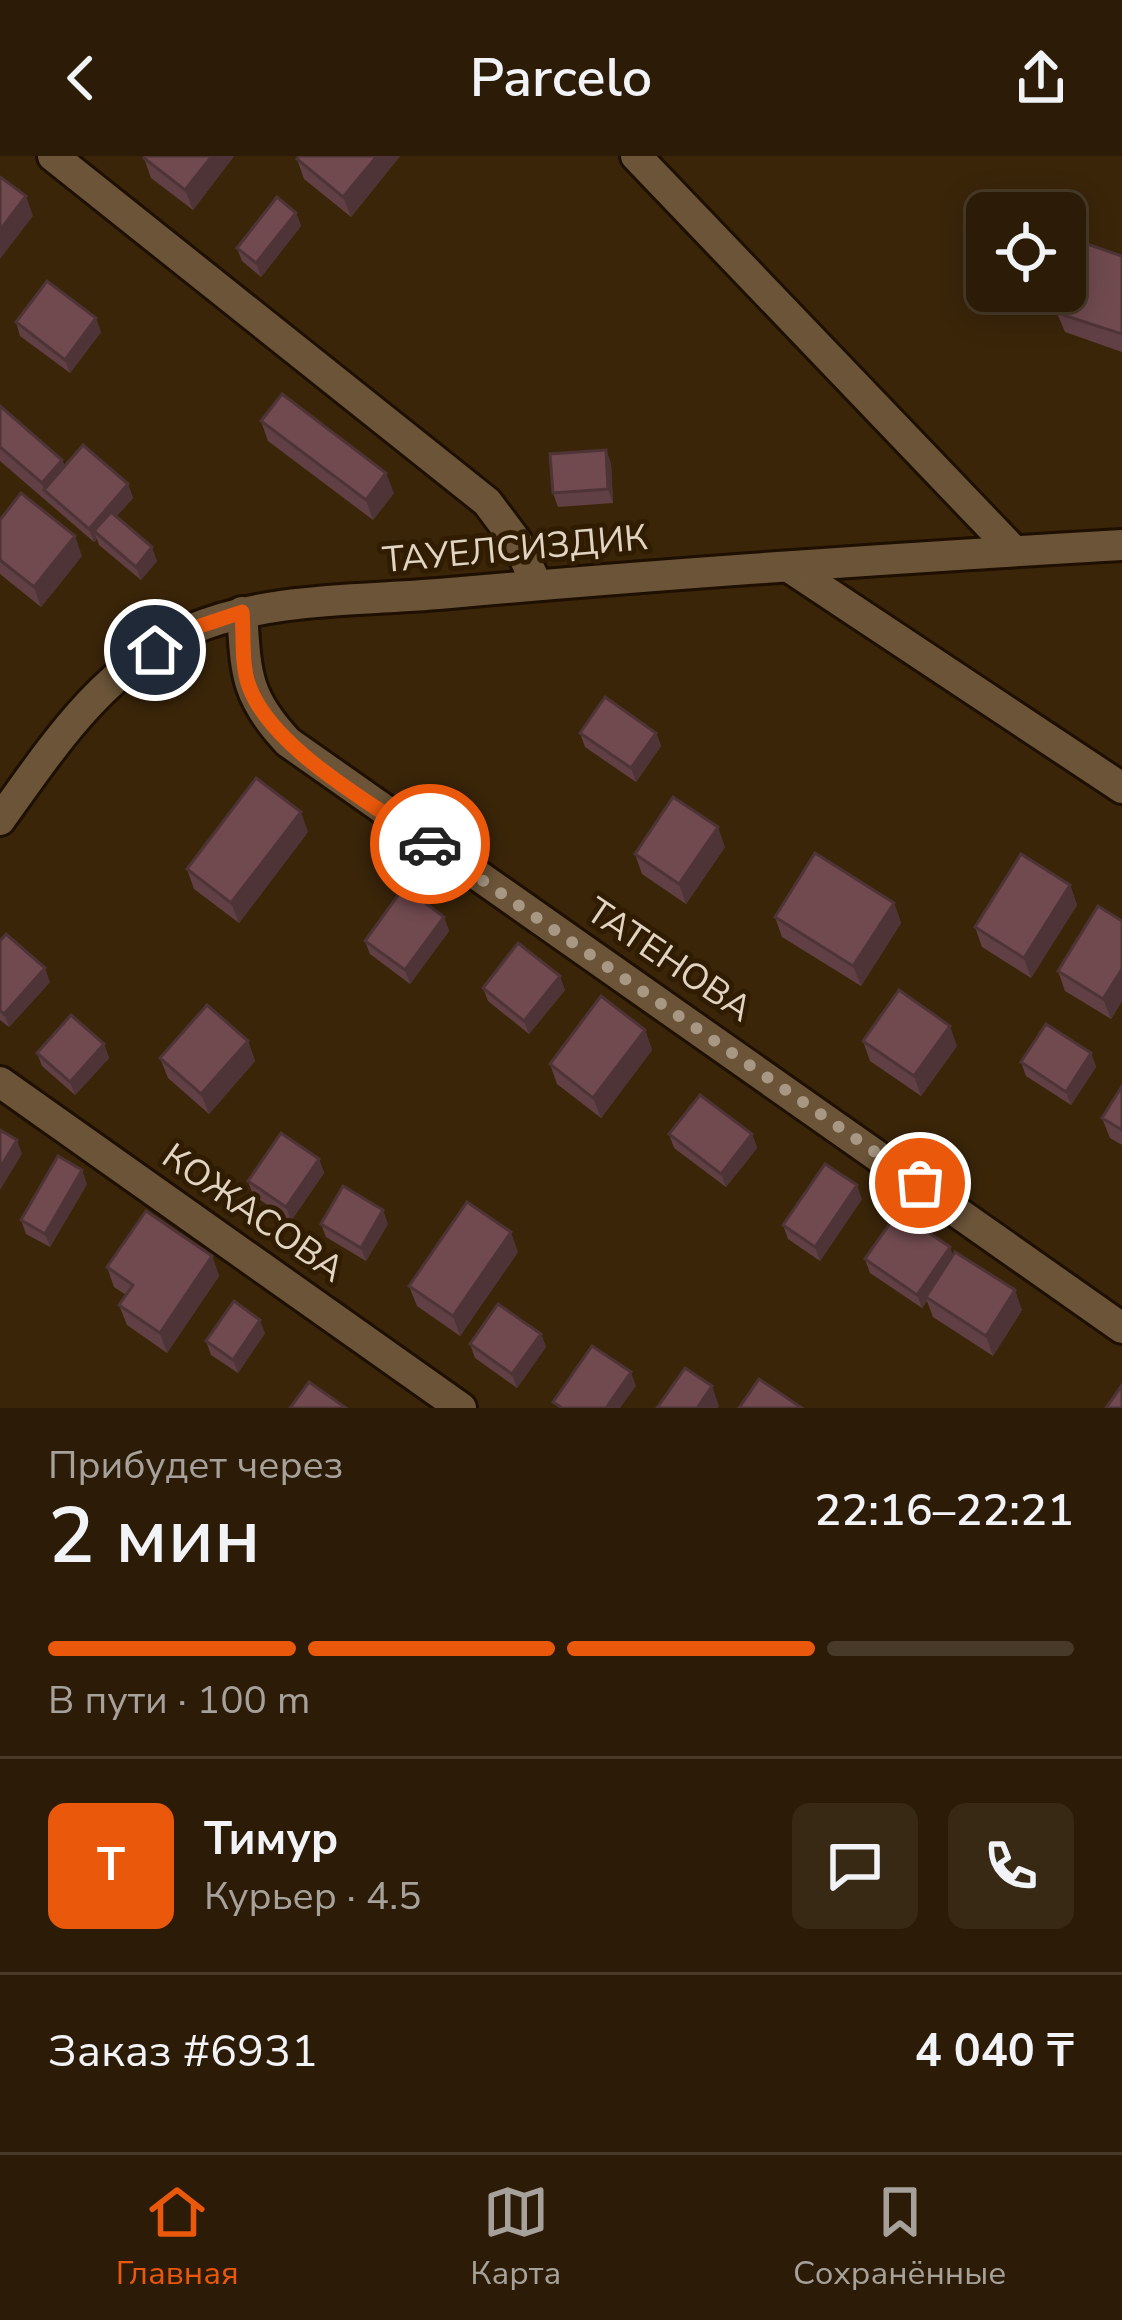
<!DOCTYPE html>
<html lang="ru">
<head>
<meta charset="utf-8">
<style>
  body { margin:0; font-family:"Nunito Sans",sans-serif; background:#382915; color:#f1f3f6; height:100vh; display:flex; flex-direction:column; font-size:45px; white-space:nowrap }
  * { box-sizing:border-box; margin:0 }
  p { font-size:39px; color:#a6a19b }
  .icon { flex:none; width:66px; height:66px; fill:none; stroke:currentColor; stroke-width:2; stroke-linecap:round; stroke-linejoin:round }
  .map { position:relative; height:1252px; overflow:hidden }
  .details { display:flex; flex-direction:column; background:#2c1c07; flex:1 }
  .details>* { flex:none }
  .fabs { position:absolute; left:966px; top:36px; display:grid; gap:24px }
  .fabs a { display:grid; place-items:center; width:120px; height:120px; border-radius:18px; background:#2c1c07; box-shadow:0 6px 30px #0003,0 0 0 3px #483a28; font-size:60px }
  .pin { position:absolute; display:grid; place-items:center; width:102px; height:102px; color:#fff; margin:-51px; border:6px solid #fff; border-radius:50%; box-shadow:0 3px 12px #0007 }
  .courier { position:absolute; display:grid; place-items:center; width:120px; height:120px; margin:-60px; border:9px solid #ea580c; border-radius:50%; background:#fff; color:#222; box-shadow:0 3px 15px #0007 }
  .head em { font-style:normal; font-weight:600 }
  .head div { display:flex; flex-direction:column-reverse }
  .head { display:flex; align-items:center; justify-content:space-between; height:204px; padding:0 48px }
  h1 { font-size:78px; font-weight:600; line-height:90px }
  .bar { display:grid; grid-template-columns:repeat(4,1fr); gap:18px 12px; align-content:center; height:144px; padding:0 48px }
  .bar i { height:15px; border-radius:9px; background:#483a28 }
  .bar .active { background:#ea580c }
  .bar p { grid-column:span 4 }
  .line { display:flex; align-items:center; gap:30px; padding:0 48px; border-top:3px solid #483a28 }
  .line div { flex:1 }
  .round { display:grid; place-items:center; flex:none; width:126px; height:126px; border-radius:18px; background:#382915 }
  header { display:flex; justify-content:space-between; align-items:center; height:156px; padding:0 48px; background:#2c1c07; font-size:54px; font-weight:600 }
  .tab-bar { display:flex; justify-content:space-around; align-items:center; height:168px; border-top:3px solid #483a28; background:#2c1c07; font-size:33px; color:#a6a19b }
  .tab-bar a { display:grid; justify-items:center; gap:6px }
  .tab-bar .active { color:#ea580c }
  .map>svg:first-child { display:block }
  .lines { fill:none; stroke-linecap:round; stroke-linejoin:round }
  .minor-casing { stroke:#1e0f00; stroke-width:36 }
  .minor { stroke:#6b5438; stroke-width:30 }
  .wall { fill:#604044 }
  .shaded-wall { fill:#4e3437 }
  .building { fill:#704a4f; stroke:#4e3437; stroke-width:3 }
  .done { stroke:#a79783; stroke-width:12; stroke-dasharray:0 21.6 }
  .route { stroke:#ea580c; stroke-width:15 }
  .labels { text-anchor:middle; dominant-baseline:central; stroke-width:10; stroke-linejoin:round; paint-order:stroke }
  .street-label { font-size:36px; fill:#e2d4c4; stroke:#301c01 }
</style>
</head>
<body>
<header><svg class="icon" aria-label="back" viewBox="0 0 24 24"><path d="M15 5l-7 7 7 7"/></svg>Parcelo<svg class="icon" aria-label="share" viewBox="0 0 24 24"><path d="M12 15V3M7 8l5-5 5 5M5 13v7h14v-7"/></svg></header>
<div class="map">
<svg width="1122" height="1252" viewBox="0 0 1122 1252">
  <rect width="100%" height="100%" fill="#3a2509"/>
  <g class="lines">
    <defs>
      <g id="minor">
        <path d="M53,0L487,346L517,386L537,429"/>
        <path d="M636,0L1014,395"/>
        <path d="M789,411L1122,632"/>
        <path d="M242,456C246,517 245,540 288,586L1122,1172"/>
        <path d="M0,664C53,590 104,511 190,474C268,440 366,445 450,437C674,417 898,402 1122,389"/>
        <path d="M0,926L461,1252"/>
      </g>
    </defs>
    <use href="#minor" class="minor-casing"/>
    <use href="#minor" class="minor"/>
  </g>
  <g class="wall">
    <path d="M146,0H234L193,54L151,22L144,2Z"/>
    <path d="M400,0L351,61L304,23L297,3Z"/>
    <path d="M296,57L301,70L261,121L242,105L237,92Z"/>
    <path d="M1122,100V196L1065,176L1057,157Z"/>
    <path d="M16,166L101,176L70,217L20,180Z"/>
    <path d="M0,250L62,304L65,310L128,328L133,342L116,361L157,405L141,424L99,389L97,383L94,386L0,305Z"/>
    <path d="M261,265L394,337L373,364L268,285Z"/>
    <path d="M606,294L611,308L613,347L558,351L553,337Z"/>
    <path d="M0,364L82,400L41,451L0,418Z"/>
    <path d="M580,577H656L661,590L636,626L585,591Z"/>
    <path d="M308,676L239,767L194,733L187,713Z"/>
    <path d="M725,691L686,748L642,718L635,698Z"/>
    <path d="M1070,729L1077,749L1031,822L982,791L975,771Z"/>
    <path d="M894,747L901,767L861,830L782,781L775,761Z"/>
    <path d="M444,761L449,775L410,828L370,798L365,785Z"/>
    <path d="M1122,765V845L1111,863L1065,835L1058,815Z"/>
    <path d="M0,785L50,826L9,871L0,864Z"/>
    <path d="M483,832L565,834L529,878L488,845Z"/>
    <path d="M645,874L652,894L601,962L557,928L550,908Z"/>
    <path d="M248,885L255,905L209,958L168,922L160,902Z"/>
    <path d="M863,885L957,890L921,940L870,905Z"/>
    <path d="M104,888L109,902L75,939L42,910L37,897Z"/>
    <path d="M1091,897L1096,911L1071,949L1026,920L1021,906Z"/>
    <path d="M1122,930V989L1110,982L1102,962Z"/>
    <path d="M669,978H752L757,992L726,1031L674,992Z"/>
    <path d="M319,1003L324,1017L291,1065L253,1039L248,1025Z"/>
    <path d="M87,1028L50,1091L26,1078L21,1064Z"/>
    <path d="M862,1043L820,1105L788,1083L783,1069Z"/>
    <path d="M321,1068H388L366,1105L326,1081Z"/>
    <path d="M518,1096L460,1180L417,1150L409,1130Z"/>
    <path d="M953,1099L1022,1154L993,1200L933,1161L927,1145L922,1152L870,1117L865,1103Z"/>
    <path d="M212,1100L219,1120L167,1197L127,1169L119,1149L126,1139L114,1131L107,1111Z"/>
    <path d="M265,1177L238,1217L211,1199L206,1185Z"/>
    <path d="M541,1178L546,1191L517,1232L475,1202L470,1188Z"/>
  </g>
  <g class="shaded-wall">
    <path d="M212,0H234L193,54L185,34Z"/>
    <path d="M377,0H400L351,61L343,41Z"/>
    <path d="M26,40L33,60L0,103V74Z"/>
    <path d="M296,57L301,70L261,121L256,107Z"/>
    <path d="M96,162L101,176L70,217L65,204Z"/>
    <path d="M606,294L611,308L613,347L608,333Z"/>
    <path d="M62,304L70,324L44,334L42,327Z"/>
    <path d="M386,317L394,337L373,364L366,344Z"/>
    <path d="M128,328L133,342L99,380L94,375L97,383L94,386L89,373Z"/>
    <path d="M75,380L82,400L41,451L34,431Z"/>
    <path d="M152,391L157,405L141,424L136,411Z"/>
    <path d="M656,577L661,590L636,626L631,612Z"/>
    <path d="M301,656L308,676L239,767L231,747Z"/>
    <path d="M718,671L725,691L686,748L679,728Z"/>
    <path d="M1070,729L1077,749L1031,822L1024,802Z"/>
    <path d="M894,747L901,767L861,830L853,810Z"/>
    <path d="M444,761L449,775L410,828L405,814Z"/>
    <path d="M45,812L50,826L9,871L4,858Z"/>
    <path d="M1122,813V845L1111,863L1103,843Z"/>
    <path d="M560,820L565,834L529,878L524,865Z"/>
    <path d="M950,870L957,890L921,940L914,920Z"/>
    <path d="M645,874L652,894L601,962L593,942Z"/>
    <path d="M248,885L255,905L209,958L201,938Z"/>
    <path d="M104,888L109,902L75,939L70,926Z"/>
    <path d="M1091,897L1096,911L1071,949L1066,936Z"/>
    <path d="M752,978L757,992L726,1031L721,1018Z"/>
    <path d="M17,984L22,998L0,1034V1012Z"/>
    <path d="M319,1003L324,1017L291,1065L286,1051Z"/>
    <path d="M82,1014L87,1028L50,1091L45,1078Z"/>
    <path d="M857,1029L862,1043L820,1105L815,1091Z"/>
    <path d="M383,1054L388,1068L366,1105L361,1092Z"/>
    <path d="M511,1076L518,1096L460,1180L453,1160Z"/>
    <path d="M950,1091L955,1105L926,1141L927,1145L922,1152L917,1139Z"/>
    <path d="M212,1100L219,1120L167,1197L160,1177Z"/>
    <path d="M1015,1134L1022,1154L993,1200L986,1180Z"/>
    <path d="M260,1164L265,1177L238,1217L233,1204Z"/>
    <path d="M541,1178L546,1191L517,1232L512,1218Z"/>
    <path d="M631,1216L636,1230L620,1252H606Z"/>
    <path d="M712,1230L719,1250L718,1252H697Z"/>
  </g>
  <g class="building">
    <path d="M146,0H212L185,34L144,2Z"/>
    <path d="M299,0H377L343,41L297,3Z"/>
    <path d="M0,21L26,40L0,74Z"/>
    <path d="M277,41L296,57L256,107L237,92Z"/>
    <path d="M1081,86L1122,100V178L1057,157Z"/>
    <path d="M47,125L96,162L65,204L16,166Z"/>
    <path d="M282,238L386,317L366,344L261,265Z"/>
    <path d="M0,250L62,304L42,327L0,291Z"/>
    <path d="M83,289L128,328L89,373L44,334Z"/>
    <path d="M606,294L608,333L553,337L550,298Z"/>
    <path d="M21,337L75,380L34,431L0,404V364Z"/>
    <path d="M111,356L152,391L136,411L94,375Z"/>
    <path d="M605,541L656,577L631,612L580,577Z"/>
    <path d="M256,622L301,656L231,747L187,713Z"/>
    <path d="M673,641L718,671L679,728L635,698Z"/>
    <path d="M815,697L894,747L853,810L775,761Z"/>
    <path d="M1021,698L1070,729L1024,802L975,771Z"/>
    <path d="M404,731L444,761L405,814L365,785Z"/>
    <path d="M1098,750L1122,765V813L1103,843L1058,815Z"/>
    <path d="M6,778L45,812L4,858L0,854V785Z"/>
    <path d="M518,787L560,820L524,865L483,832Z"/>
    <path d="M899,834L950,870L914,920L863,885Z"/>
    <path d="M601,840L645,874L593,942L550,908Z"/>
    <path d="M207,849L248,885L201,938L160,902Z"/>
    <path d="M71,859L104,888L70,926L37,897Z"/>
    <path d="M1046,868L1091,897L1066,936L1021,906Z"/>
    <path d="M1122,930V974L1102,962Z"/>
    <path d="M700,939L752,978L721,1018L669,978Z"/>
    <path d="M0,974L17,984L0,1012Z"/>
    <path d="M281,977L319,1003L286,1051L248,1025Z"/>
    <path d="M58,1000L82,1014L45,1078L21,1064Z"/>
    <path d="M825,1008L857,1029L815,1091L783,1069Z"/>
    <path d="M343,1030L383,1054L361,1092L321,1068Z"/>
    <path d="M467,1046L511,1076L453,1160L409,1130Z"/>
    <path d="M146,1055L212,1100L160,1177L119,1149L133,1129L107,1111Z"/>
    <path d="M898,1056L950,1091L917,1139L865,1103Z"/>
    <path d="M955,1096L1015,1134L986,1180L926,1141Z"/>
    <path d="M234,1145L260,1164L233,1204L206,1185Z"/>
    <path d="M498,1148L541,1178L512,1218L470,1188Z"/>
    <path d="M592,1190L631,1216L606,1252H562L553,1246Z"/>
    <path d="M685,1212L712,1230L697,1252H657Z"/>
    <path d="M759,1223L802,1252H739Z"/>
    <path d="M309,1226L346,1252H290Z"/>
    <path d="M1122,1229V1252H1106Z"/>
  </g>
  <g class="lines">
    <path class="done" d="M430,688L920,1027"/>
    <path class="route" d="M155,494L188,474L242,456C244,479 241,509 249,530C272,594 375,649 430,688"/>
  </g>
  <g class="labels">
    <g class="street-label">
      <text transform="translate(515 393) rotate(-5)">ТАУЕЛСИЗДИК</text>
      <text transform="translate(669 804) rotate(34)">ТАТЕНОВА</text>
      <text transform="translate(253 1057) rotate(35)">КОЖАСОВА</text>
    </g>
  </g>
</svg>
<div class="fabs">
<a><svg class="icon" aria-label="locate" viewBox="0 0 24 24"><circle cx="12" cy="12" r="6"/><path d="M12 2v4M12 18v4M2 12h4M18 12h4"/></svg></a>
</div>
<div class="pin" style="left:920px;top:1027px;background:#ea580c"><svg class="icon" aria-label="bag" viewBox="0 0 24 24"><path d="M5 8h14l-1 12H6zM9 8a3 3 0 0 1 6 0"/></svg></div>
<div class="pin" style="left:155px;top:494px;background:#1f2937"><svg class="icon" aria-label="home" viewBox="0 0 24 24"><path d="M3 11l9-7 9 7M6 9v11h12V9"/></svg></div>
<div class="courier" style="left:430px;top:688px"><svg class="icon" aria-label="car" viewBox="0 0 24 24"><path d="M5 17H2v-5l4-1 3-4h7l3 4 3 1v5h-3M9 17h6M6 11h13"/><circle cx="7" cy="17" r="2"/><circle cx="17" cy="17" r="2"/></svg></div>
</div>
<section class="details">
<div class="head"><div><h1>2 мин</h1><p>Прибудет через</p></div><em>22:16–22:21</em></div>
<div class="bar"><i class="active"></i><i class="active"></i><i class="active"></i><i></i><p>В пути · 100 m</p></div>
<div class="line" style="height:216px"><b class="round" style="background:#ea580c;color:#fff">Т</b><div><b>Тимур</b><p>Курьер · 4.5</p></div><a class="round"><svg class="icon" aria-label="chat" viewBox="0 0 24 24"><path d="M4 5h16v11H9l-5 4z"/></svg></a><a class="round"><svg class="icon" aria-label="phone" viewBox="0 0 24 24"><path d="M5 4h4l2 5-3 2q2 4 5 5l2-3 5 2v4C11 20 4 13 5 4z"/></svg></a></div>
<div class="line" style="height:156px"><div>Заказ #6931</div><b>4 040 ₸</b></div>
</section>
<nav class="tab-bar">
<a class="active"><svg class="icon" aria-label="home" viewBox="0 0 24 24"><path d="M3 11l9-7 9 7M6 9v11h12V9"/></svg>Главная</a>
<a><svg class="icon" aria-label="map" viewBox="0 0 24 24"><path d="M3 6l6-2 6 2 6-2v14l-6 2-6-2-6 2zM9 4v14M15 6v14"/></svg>Карта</a>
<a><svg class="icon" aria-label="saved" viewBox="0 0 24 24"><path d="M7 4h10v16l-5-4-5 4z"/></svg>Сохранённые</a>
</nav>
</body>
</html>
